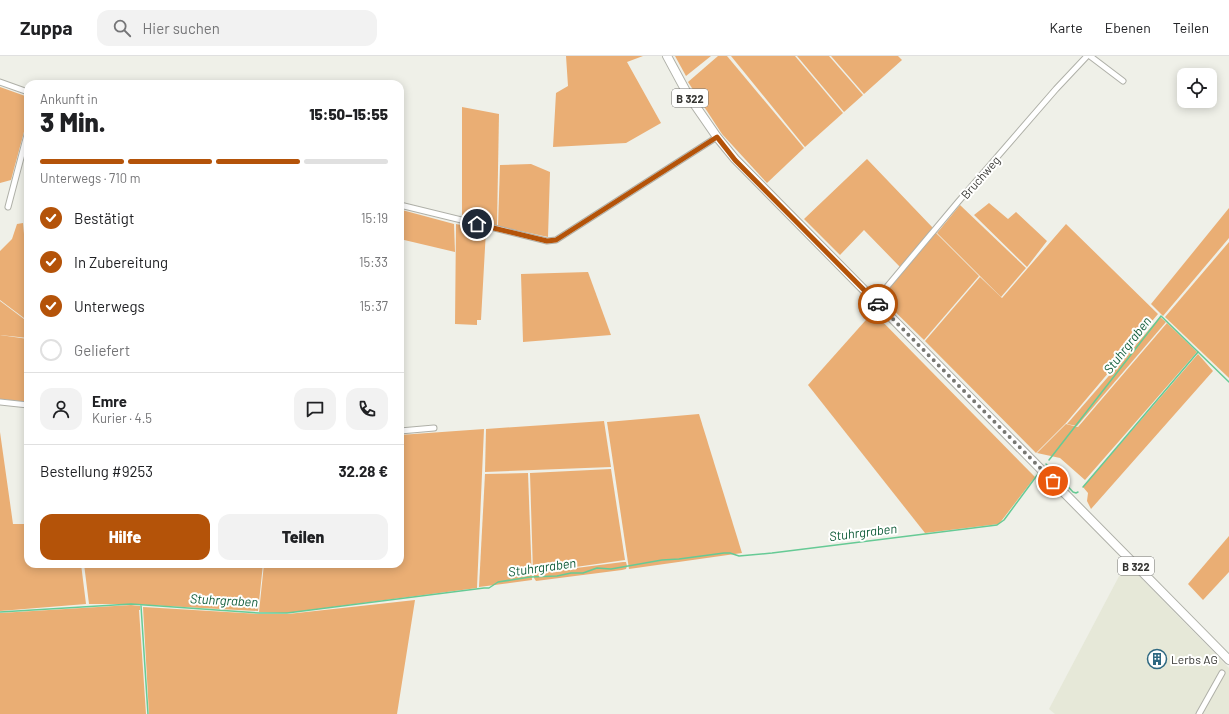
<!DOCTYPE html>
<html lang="de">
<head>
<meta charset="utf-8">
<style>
  body { margin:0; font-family:Barlow,sans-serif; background:#f2f2f2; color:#202124; height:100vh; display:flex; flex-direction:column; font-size:15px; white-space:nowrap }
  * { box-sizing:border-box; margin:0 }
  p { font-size:13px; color:#757577 }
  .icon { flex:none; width:22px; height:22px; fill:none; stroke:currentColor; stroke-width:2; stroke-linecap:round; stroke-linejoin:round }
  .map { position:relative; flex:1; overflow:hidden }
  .panel { position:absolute; left:24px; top:24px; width:380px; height:488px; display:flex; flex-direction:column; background:#fff; border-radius:12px; box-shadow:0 2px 10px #0003 }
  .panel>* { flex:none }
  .tools { position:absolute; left:1177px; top:12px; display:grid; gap:8px }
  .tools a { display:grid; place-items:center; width:40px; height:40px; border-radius:8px; background:#fff; box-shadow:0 2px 10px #0003; font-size:20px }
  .pin { position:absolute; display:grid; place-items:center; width:34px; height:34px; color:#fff; margin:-17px; border:2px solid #fff; border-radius:50%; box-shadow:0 1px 4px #0007 }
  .courier { position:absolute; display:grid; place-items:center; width:40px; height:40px; margin:-20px; border:3px solid #b45309; border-radius:50%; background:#fff; color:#222; box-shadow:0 1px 5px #0007 }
  .headline em { font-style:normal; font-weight:800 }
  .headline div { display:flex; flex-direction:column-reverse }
  .headline { display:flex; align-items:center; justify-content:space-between; height:68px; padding:0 16px }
  h1 { font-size:26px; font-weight:800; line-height:30px }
  .bar { display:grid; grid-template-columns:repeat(4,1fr); gap:6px 4px; align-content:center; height:48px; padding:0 16px }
  .bar i { height:5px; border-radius:3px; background:#e0e0e0 }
  .bar .current { background:#b45309 }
  .bar p { grid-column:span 4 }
  .line { display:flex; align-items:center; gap:10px; padding:0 16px; border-top:1px solid #e0e0e0 }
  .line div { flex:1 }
  .round { display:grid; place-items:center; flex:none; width:42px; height:42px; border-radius:12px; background:#f2f2f2 }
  ol { padding:0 16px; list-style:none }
  li { display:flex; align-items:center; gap:12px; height:44px }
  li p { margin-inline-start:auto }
  li .icon { padding:4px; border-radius:50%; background:#b45309; color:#fff; stroke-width:4 }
  li:last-child { color:#757577 }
  li i { width:22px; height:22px; border:2px solid #e0e0e0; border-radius:50% }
  .button { display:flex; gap:8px; margin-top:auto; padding:8px 16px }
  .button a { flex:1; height:46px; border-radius:12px; background:#b45309; color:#fff; font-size:16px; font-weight:800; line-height:46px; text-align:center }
  .button a+a { background:#f2f2f2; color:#202124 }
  header { display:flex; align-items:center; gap:24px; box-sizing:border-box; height:56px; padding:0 20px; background:#fff; border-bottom:1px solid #e0e0e0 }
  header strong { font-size:19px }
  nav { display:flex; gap:22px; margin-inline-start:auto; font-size:14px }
  .search { width:280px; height:36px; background:#f2f2f2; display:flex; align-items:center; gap:10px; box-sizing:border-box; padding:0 14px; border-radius:12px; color:#757577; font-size:15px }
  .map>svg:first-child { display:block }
  .built { fill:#e6e8d8 }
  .green { fill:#eaae74 }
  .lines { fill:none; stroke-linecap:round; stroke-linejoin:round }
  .stream { stroke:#66ca95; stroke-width:1.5 }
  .street-casing { stroke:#afb0a8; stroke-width:7 }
  .primary-casing { stroke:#afb0a8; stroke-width:10 }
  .street { stroke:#fff; stroke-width:5 }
  .primary { stroke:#fff; stroke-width:8 }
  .done { stroke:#777772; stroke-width:4; stroke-dasharray:0 7.2 }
  .route { stroke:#b45309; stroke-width:5 }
  .labels { text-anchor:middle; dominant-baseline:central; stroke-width:4; stroke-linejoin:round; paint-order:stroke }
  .shield { fill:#fffffe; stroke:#727270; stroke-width:1 }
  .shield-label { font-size:11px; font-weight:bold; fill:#363633 }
  .street-label { font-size:12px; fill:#363633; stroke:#fffffe }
  .poi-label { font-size:12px; fill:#363633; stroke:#fffffe; text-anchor:start }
  .water-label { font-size:13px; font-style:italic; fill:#135e3c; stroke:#fffffe }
</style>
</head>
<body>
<header>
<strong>Zuppa</strong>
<div class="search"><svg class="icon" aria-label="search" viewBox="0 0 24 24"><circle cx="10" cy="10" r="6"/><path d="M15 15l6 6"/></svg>Hier suchen</div>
<nav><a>Karte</a><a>Ebenen</a><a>Teilen</a></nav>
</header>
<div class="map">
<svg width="1229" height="658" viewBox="0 0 1229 658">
  <rect width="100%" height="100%" fill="#eff0e8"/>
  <path class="built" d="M1126,507L1229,612V658H1055L1049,653Z"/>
  <g class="green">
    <path d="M566,0H643L627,6L661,67L626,87L553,91L556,37L568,30Z"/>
    <path d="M675,0H711L686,20Z"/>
    <path d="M718,0H727L804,92L767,127L722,78L688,26Z"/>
    <path d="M731,0H795L843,57L805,91Z"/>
    <path d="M797,0H829L863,39L844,56Z"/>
    <path d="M831,0H898L902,4L864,38Z"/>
    <path d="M0,31L28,41V61L11,124L0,127Z"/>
    <path d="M462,51L499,58L497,170L462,160Z"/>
    <path d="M867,103L933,172L900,211L864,174L840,199L804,163Z"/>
    <path d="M531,108L550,116L548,181L498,170L500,109Z"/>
    <path d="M989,147L1008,163L1016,156L1047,185L1027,211L974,159Z"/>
    <path d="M960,149L1026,212L1001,241L937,177Z"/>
    <path d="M1229,152V182L1163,260L1151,248Z"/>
    <path d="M402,154L454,168L455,196L400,183V165Z"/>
    <path d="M23,167L25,189L28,182V265L0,244V195L12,183L17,168Z"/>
    <path d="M456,168L486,174L481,264H477V269L455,268Z"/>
    <path d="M1066,168L1158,258L1066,367L1036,397L925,285L980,221L1002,242Z"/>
    <path d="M936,177L979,220L924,284L881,242Z"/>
    <path d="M1229,186V322L1165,261Z"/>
    <path d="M588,216L611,279L523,286L521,218Z"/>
    <path d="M0,245L28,266V282L0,279Z"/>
    <path d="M873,256L1035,421L999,468L925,477L808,329Z"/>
    <path d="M1160,261L1166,266L1077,370L1067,368Z"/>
    <path d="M1167,267L1197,296L1085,424L1060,402L1037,397L1066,368L1078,371Z"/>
    <path d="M0,279L28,283V346L0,343Z"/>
    <path d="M1198,298L1213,315L1091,453L1087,445L1088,437L1083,431Z"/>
    <path d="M699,358L742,497L629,513L607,366Z"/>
    <path d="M604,365L611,411L485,416L486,373Z"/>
    <path d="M484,373L477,532L287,557L259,556L264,508H400V379Z"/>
    <path d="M0,376L13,468H28V508H81L86,548L0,555Z"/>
    <path d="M611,413L625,504L533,517L530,417Z"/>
    <path d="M528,417L532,524L479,531L485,418Z"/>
    <path d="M1229,480V516L1203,544L1188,528Z"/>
    <path d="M623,506H626L627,510L626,513L622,514L536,525L534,522V519L537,517Z"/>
    <path d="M84,508H263L258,555L130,548L125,513L130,548H89Z"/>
    <path d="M415,544L397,658H149L143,551L259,558H288Z"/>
    <path d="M131,549L140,550V554H139L146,658H0V557Z"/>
  </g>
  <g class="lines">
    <g class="stream">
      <path d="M1049,404L1161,260L1229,326"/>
      <path d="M1046,408L1056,418"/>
      <path d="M1060,422L1073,436L1076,437L1078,436"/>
      <path d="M1083,431L1198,296"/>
      <path d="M141,550L148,658"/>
      <path d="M0,556L131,548L259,557H287L484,532H489L498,526L530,521L557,520L571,517H583L597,512L611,513L662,504L679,503L724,497H730L739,500L772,497L997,469L1004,464L1038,418"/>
    </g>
    <defs>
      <g id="street">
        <path d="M1090,0L1123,25"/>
        <path d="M0,26L28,36"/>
        <path d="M400,149L547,185L556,184L717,81"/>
        <path d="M8,151L28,75"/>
        <path d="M875,245L958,146L1056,33L1087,0"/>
        <path d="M0,346L28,349"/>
        <path d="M400,375L434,372"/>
        <path d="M1199,658L1222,617"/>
      </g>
      <path id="primary" d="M667,0L688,39L717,81L735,103L1229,604"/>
    </defs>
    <use href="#street" class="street-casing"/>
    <use href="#primary" class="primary-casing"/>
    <use href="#street" class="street"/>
    <use href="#primary" class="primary"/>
  </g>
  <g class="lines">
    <path class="done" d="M878,248L1053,425"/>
    <path class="route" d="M477,168L547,185L556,184L717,81L735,104L878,248"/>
  </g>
  <defs>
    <symbol id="building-ring" viewBox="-11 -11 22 22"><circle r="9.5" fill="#fffffe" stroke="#2e6881" stroke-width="1.5"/><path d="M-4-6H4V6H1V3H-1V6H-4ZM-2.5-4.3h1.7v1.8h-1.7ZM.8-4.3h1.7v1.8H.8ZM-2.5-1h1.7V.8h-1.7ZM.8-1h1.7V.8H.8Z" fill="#2e6881"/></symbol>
  </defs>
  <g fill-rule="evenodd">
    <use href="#building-ring" x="1146" y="592" width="22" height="22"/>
  </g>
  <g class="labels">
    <g class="shield">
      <rect x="672" y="33" width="36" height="18" rx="3"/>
      <rect x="1118" y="501" width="36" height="18" rx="3"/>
    </g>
    <g class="shield-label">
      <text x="690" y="42">B 322</text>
      <text x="1136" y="510">B 322</text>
    </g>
    <g class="street-label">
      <text transform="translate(980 121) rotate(-49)">Bruchweg</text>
    </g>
    <g class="poi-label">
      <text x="1171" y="603">Lerbs AG</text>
    </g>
    <g class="water-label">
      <text transform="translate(1127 289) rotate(-52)">Stuhrgraben</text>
      <text transform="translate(863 476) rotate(-7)">Stuhrgraben</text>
      <text transform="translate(542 511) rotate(-8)">Stuhrgraben</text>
      <text transform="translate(224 544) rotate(3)">Stuhrgraben</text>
    </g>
  </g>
</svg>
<div class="tools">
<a><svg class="icon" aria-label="locate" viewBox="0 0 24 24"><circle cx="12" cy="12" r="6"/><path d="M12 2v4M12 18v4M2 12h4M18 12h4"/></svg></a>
</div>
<div class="pin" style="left:1053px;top:425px;background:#ea580c"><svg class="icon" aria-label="bag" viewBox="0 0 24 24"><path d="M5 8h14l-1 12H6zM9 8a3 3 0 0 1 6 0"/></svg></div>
<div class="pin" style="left:477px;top:168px;background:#1f2937"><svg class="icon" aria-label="home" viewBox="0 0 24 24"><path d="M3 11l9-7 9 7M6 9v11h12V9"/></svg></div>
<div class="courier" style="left:878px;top:248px"><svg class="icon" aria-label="car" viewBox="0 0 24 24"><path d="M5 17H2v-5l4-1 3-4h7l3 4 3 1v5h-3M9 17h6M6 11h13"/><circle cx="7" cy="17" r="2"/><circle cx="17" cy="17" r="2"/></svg></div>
<section class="panel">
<div class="headline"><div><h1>3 Min.</h1><p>Ankunft in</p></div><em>15:50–15:55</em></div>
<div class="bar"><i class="current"></i><i class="current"></i><i class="current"></i><i></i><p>Unterwegs · 710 m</p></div>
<ol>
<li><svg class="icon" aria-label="check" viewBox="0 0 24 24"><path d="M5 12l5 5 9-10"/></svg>Bestätigt<p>15:19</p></li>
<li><svg class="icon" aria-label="check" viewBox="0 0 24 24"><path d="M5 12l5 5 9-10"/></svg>In Zubereitung<p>15:33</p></li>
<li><svg class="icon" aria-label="check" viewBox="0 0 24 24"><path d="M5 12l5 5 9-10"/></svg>Unterwegs<p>15:37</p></li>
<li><i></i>Geliefert</li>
</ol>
<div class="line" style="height:72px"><a class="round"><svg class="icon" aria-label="person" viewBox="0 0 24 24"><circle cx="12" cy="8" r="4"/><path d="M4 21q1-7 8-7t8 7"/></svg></a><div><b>Emre</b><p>Kurier · 4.5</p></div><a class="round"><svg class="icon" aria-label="chat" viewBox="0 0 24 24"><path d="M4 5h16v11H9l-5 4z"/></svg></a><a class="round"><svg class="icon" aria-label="phone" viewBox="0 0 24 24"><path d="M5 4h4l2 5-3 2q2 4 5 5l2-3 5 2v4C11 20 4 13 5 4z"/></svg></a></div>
<div class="line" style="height:52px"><div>Bestellung #9253</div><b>32.28 €</b></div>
<div class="button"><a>Hilfe</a><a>Teilen</a></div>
</section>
</div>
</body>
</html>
